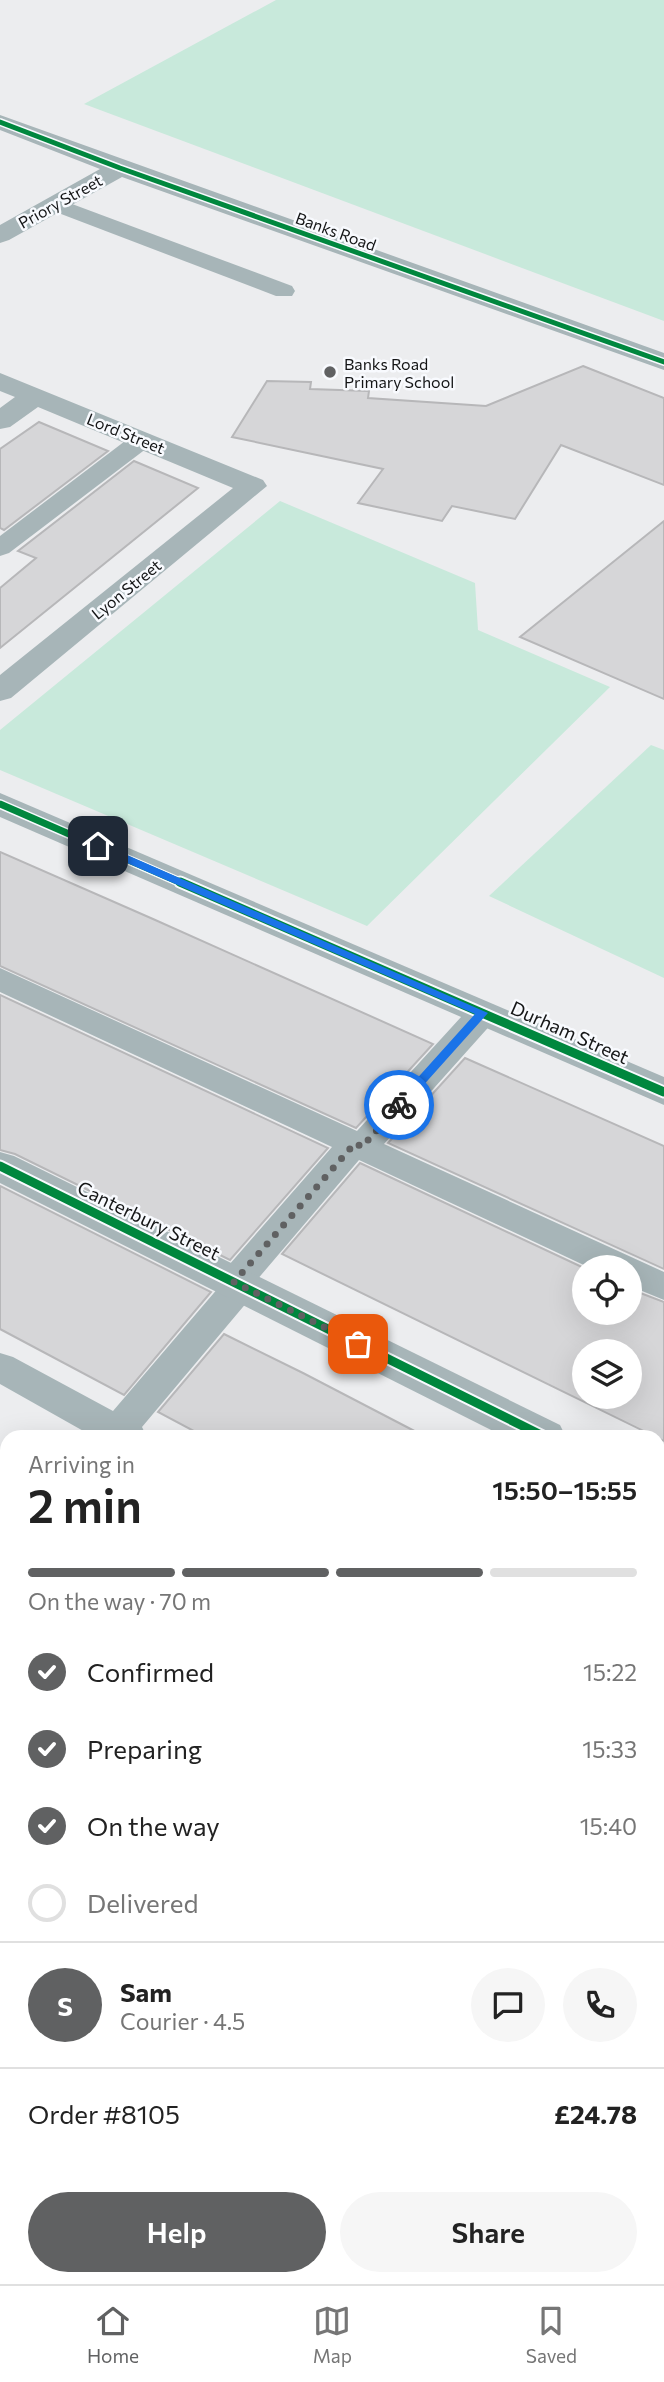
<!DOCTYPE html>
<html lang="en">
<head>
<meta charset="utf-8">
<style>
  body { margin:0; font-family:Commissioner,sans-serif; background:#f6f6f6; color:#222; height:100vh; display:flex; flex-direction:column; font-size:26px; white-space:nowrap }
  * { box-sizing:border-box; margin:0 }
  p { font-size:23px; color:#767676 }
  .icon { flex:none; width:38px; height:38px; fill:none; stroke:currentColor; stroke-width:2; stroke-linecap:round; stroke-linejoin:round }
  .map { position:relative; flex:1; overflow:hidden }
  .side { position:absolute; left:0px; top:1430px; width:665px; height:856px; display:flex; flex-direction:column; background:#fff; border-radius:21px 21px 0 0; box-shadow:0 7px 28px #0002 }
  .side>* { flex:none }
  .controls { position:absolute; left:572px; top:1255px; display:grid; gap:14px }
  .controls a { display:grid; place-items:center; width:70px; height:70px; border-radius:50%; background:#fff; box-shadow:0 7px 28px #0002; font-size:35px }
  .pin { position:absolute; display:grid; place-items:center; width:60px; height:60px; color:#fff; margin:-30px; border-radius:14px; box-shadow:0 4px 10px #0006 }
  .courier { position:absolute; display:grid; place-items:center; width:70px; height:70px; margin:-35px; border:5px solid #1a73e8; border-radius:50%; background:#fff; color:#222; box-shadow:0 2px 9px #0007 }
  .overview em { font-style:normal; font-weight:600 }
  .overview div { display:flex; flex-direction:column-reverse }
  .overview { display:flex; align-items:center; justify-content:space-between; height:119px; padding:0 28px }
  h1 { font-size:46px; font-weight:600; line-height:52px }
  .bar { display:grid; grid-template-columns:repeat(4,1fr); gap:10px 7px; align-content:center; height:84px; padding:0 28px }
  .bar i { height:9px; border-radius:5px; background:#e0e0e0 }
  .bar .current { background:#606162 }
  .bar p { grid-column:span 4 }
  .line { display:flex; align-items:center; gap:18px; padding:0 28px; border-top:2px solid #e0e0e0 }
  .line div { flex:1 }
  .round { display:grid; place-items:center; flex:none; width:74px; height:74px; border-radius:37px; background:#f6f6f6 }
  ol { padding:0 28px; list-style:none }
  li { display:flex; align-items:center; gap:21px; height:77px }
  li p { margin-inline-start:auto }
  li .icon { padding:7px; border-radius:50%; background:#606162; color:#fff; stroke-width:4 }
  li:last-child { color:#767676 }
  li i { width:38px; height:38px; border:4px solid #e0e0e0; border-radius:50% }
  .action { display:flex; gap:14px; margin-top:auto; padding:14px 28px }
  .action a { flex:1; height:80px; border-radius:42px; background:#606162; color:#fff; font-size:28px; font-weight:600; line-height:80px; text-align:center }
  .action a+a { background:#f6f6f6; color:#222 }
  .tab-bar { display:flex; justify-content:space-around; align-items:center; height:98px; border-top:2px solid #e0e0e0; background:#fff; font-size:19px; color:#767676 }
  .tab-bar a { display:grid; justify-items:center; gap:4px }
  .tab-bar .current { color:#606162 }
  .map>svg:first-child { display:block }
  .green { fill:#c8e9db }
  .building { fill:#d6d6d8; stroke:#b7b7b9; stroke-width:2; fill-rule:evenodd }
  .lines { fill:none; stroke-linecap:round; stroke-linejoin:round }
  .lane { fill:#a7b5b8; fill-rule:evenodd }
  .street { fill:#a7b5b8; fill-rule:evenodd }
  .cycleway-far2-casing { stroke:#f8fafe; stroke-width:8 }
  .cycleway-far1-casing { stroke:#f8fafe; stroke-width:10 }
  .cycleway-casing { stroke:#f8fafe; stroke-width:13 }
  .cycleway-far2 { stroke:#00873e; stroke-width:5 }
  .cycleway-far1 { stroke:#00873e; stroke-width:7 }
  .cycleway { stroke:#00873e; stroke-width:9 }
  .route { fill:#1a73e8 }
  .done { stroke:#606162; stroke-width:7; stroke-dasharray:0 12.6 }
  .poi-dot { fill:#606162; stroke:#f8fafe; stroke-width:2.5 }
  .labels { text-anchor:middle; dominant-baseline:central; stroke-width:5; stroke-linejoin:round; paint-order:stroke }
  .far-street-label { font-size:16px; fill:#141516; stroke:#f8fafe }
  .far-poi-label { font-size:16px; fill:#141516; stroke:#f8fafe; text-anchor:start }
  .street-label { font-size:19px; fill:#141516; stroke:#f8fafe }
</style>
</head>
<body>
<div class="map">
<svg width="664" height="2284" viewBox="0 0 664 2284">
  <rect width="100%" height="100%" fill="#ecedef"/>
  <g class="green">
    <path d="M276,0H664V321L84,104Z"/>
    <path d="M280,501L475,583L478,630L610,687L367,926L0,770V730Z"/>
    <path d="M651,745L664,750V978L489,896Z"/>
  </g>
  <g class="building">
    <path d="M583,366L664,398V485L561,445L515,519L452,506L442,521L358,503L383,469L232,437L267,381L311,382L310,389L369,391L368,398L486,406Z"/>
    <path d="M39,422L108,451L4,530L0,528V449Z"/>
    <path d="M134,461L198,488L0,648V588L36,558L18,551Z"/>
    <path d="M664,521V699L520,637Z"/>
    <path d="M0,852L153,919L433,1044L356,1128L0,966Z"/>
    <path d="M0,995L328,1148L230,1260L15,1154L0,1150Z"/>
    <path d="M465,1058L664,1146V1269L388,1143Z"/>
    <path d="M360,1163L584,1268V1312H630V1289L664,1302V1441L282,1254ZM584,1351H630V1396H584Z"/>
    <path d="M0,1186L211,1292L124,1395L0,1329Z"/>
    <path d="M224,1334L303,1373L426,1437H205L158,1412Z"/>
  </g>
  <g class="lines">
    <g class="lane">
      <path d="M56,198L292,286L295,291L292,296H276L48,209L45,204L48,199Z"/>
      <path d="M142,433L151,435L154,440L151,445L9,553L0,556V536L133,435Z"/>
      <path d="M0,968L357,1131L472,1005L483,1002L494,1005L499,1013L494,1021L384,1144L664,1272V1300L630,1286V1267H588L359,1160L256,1281L259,1286L253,1295L142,1427L147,1437H94L0,1384V1353L13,1357L113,1411L219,1287L216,1282L222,1273L332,1147L0,992Z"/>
      <path d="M7,1541V1579L0,1581V1543Z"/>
      <path d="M658,1703L664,1705V1742L658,1740Z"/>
      <path d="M0,1858L7,1861V1903L0,1900Z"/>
    </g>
    <g class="street">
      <path d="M0,115L664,353V370L122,177L9,240L0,243V225L100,169L0,130Z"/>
      <path d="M0,373L263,480L267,486L11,698L0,701V675L233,488L38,407L10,427L0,429V408L15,397L0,391Z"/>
      <path d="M0,793L664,1077V1105L0,817Z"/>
      <path d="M0,1152L14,1156L560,1425L566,1437H505L0,1183Z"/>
      <path d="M658,1475L664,1477V1514L658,1512Z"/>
      <path d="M0,1582L7,1584V1624L0,1622Z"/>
      <path d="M658,1963L664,1965V2015L658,2013Z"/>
      <path d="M0,2177L7,2180V2235L0,2232Z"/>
      <path d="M664,2242V2284H633L631,2278H658V2244Z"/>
      <path d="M81,2278H141L144,2284H83Z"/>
    </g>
    <defs>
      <path id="cycleway-far2" d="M0,122L120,168L664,362"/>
      <path id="cycleway-far1" d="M0,804L184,884"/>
      <g id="cycleway">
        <path d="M180,882L664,1092"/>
        <path d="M0,1166L545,1437"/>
      </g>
    </defs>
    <use href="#cycleway-far2" class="cycleway-far2-casing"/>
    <use href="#cycleway-far1" class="cycleway-far1-casing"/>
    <use href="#cycleway" class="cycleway-casing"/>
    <use href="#cycleway-far2" class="cycleway-far2"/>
    <use href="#cycleway-far1" class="cycleway-far1"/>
    <use href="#cycleway" class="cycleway"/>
  </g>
  <path class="route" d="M95,844H102L488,1013L403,1108H395V1103L475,1014L95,849Z"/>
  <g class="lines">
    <path class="done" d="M358,1344L234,1282L355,1143L362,1147L399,1105"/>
  </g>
  <circle class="poi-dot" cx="330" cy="372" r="7"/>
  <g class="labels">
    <g class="far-street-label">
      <text transform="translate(60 201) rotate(-29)">Priory Street</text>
      <text transform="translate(336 231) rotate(20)">Banks Road</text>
      <text transform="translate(126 433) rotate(22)">Lord Street</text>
      <text transform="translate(126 589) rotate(-39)">Lyon Street</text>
    </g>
    <g class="far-poi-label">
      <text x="344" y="363">Banks Road<tspan x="344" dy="18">Primary School</tspan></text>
    </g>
    <g class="street-label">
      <text transform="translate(570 1032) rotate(24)">Durham Street</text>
      <text transform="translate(149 1220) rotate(26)">Canterbury Street</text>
    </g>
  </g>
</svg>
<div class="controls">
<a><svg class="icon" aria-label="locate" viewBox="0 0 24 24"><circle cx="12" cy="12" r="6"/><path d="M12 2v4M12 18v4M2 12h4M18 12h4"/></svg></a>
<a><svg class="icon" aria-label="layers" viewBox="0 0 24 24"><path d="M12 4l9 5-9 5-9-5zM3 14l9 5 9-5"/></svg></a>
</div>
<div class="pin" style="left:358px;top:1344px;background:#ea580c"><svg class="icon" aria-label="bag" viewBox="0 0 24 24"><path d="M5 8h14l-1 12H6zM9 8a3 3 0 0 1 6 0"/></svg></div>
<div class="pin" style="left:98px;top:846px;background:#1f2937"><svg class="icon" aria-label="home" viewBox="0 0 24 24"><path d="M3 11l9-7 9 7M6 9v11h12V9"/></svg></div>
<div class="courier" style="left:399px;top:1105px"><svg class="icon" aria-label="bike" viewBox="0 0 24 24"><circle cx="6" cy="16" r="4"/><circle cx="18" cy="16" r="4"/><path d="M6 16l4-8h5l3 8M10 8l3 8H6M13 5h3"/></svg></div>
<section class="side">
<div class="overview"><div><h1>2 min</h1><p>Arriving in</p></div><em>15:50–15:55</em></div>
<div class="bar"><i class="current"></i><i class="current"></i><i class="current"></i><i></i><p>On the way · 70 m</p></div>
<ol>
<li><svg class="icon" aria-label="check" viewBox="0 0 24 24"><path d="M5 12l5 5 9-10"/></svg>Confirmed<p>15:22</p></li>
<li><svg class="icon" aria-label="check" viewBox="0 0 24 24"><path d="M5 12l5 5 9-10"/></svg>Preparing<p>15:33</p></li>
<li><svg class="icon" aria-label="check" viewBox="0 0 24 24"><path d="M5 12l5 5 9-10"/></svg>On the way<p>15:40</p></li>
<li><i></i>Delivered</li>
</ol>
<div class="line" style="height:126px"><b class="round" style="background:#606162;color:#fff">S</b><div><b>Sam</b><p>Courier · 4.5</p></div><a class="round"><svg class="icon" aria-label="chat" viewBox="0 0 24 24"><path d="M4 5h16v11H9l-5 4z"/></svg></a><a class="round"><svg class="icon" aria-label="phone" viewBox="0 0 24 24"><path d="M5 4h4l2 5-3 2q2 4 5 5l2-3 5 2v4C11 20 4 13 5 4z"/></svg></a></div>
<div class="line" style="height:91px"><div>Order #8105</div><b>£24.78</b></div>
<div class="action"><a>Help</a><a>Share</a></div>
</section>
</div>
<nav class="tab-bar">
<a class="current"><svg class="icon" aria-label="home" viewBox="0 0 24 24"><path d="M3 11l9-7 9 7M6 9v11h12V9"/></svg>Home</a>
<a><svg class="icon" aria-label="map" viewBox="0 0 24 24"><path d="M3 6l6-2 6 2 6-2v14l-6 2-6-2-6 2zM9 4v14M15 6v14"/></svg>Map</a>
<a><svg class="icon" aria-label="saved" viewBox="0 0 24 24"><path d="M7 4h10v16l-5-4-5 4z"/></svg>Saved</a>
</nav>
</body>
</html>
